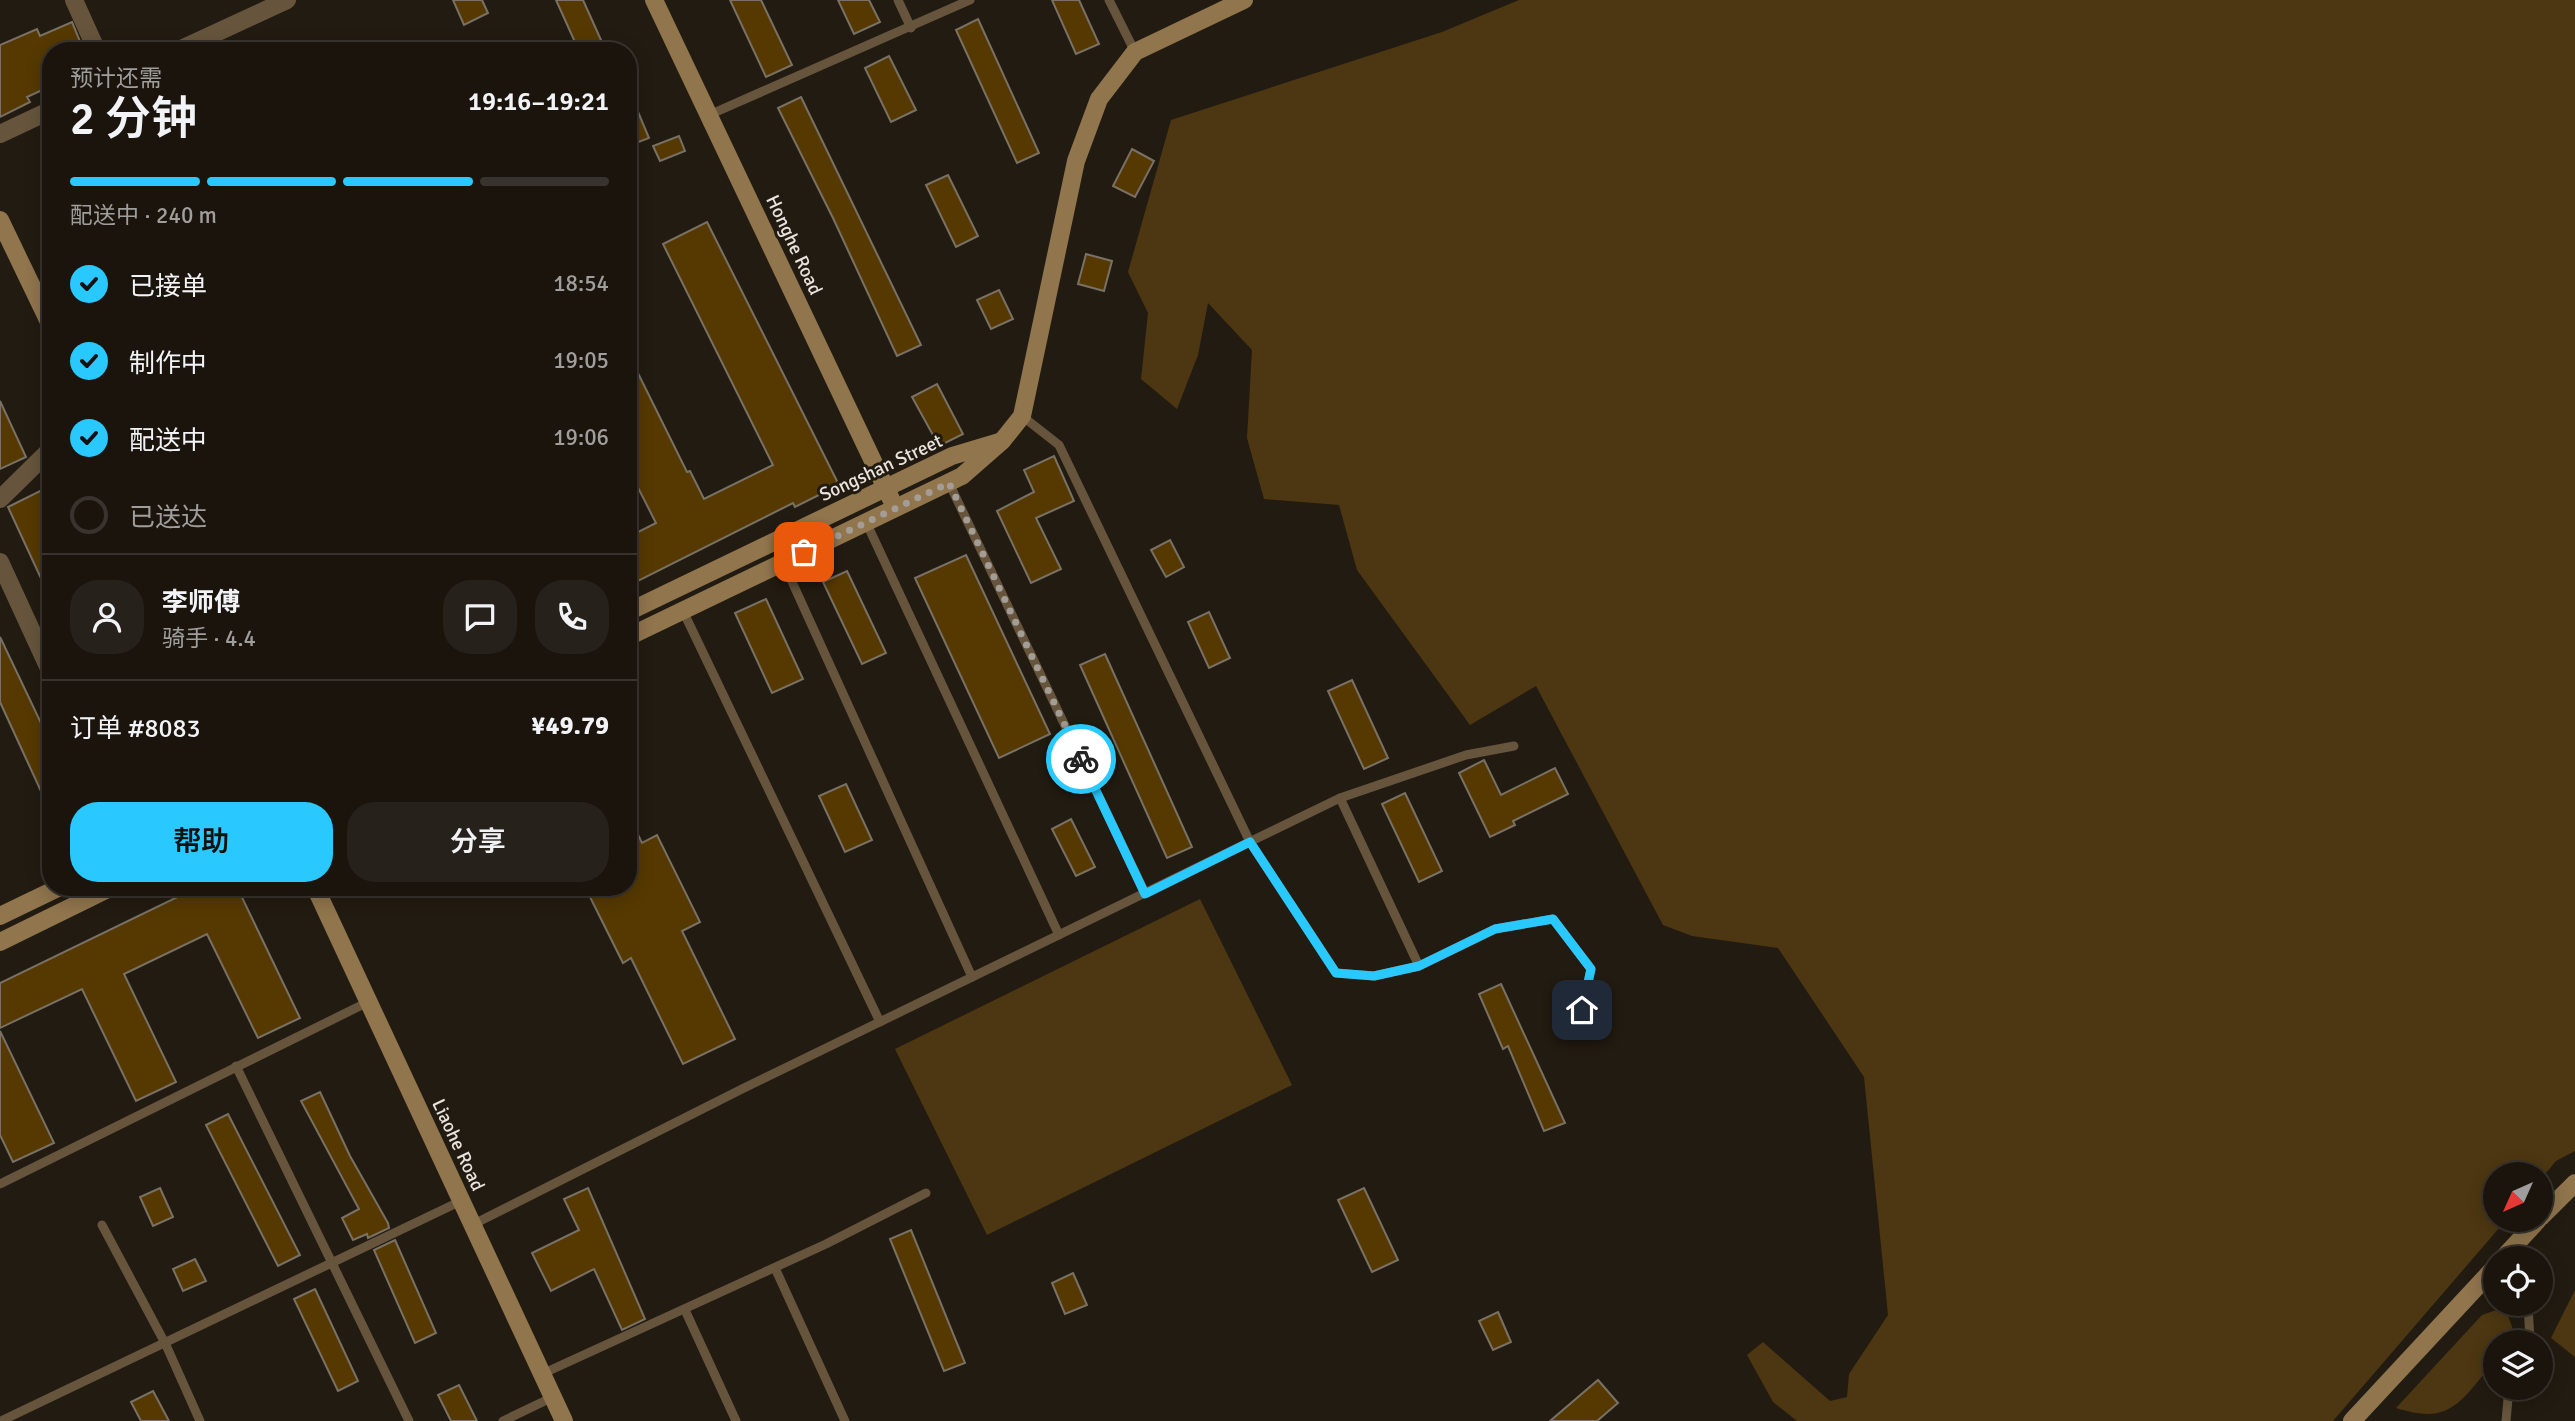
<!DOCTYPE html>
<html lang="zh">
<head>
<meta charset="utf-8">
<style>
  body { margin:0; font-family:Signika,"Noto Sans SC",sans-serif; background:#27211b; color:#f1f3f6; height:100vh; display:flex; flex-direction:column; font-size:26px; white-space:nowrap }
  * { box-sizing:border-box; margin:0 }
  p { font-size:23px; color:#9f9e9d }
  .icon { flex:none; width:38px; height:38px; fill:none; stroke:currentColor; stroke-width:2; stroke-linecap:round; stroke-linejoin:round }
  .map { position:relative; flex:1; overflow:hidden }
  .details { position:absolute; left:42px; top:42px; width:595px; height:854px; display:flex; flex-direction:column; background:#1a140d; border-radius:28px; box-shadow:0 4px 18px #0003,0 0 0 2px #38332e }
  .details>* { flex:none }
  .needle { width:46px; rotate:225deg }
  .fabs { position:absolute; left:2483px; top:1162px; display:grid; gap:14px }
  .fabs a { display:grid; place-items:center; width:70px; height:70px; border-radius:50%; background:#1a140d; box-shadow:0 4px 18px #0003,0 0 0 2px #38332e; font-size:35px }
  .pin { position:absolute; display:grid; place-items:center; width:60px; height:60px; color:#fff; margin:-30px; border-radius:14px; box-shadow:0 4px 10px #0006 }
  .courier { position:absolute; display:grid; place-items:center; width:70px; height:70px; margin:-35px; border:5px solid #29c8ff; border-radius:50%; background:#fff; color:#222; box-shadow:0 2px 9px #0007 }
  .head em { font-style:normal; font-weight:600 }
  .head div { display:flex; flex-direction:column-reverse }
  .head { display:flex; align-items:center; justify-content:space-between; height:119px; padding:0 28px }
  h1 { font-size:46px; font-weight:600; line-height:52px }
  .bar { display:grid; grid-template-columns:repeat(4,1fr); gap:10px 7px; align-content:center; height:84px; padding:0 28px }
  .bar i { height:9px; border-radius:5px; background:#38332e }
  .bar .current { background:#29c8ff }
  .bar p { grid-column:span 4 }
  .line { display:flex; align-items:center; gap:18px; padding:0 28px; border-top:2px solid #38332e }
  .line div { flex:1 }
  .round { display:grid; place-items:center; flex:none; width:74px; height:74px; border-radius:28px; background:#27211b }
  ol { padding:0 28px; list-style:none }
  li { display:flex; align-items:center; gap:21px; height:77px }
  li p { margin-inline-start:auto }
  li .icon { padding:7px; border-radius:50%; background:#29c8ff; color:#111; stroke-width:4 }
  li:last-child { color:#9f9e9d }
  li i { width:38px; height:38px; border:4px solid #38332e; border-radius:50% }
  .primary-button { display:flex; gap:14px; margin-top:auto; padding:14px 28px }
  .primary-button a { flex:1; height:80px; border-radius:28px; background:#29c8ff; color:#111; font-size:28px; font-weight:600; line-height:80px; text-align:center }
  .primary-button a+a { background:#27211b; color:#f1f3f6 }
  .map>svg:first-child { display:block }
  .green { fill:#4d3712 }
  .building { fill:#553900; stroke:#797165; stroke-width:2 }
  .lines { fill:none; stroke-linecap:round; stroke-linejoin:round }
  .lane { stroke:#66553c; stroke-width:9 }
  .street { stroke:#66553c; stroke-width:18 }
  .secondary { stroke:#90754d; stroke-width:18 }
  .done { stroke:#a39d95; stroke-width:7; stroke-dasharray:0 12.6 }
  .route { stroke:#29c8ff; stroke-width:9 }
  .labels { text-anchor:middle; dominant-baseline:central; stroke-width:6; stroke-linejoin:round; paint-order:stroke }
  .street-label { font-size:19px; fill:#e8e3dc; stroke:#221b11 }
</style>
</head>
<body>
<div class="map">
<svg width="2575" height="1421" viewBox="0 0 2575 1421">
  <rect width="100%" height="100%" fill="#221b11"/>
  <g class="green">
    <path d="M1519,0H2575V1151L2556,1161L2541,1179V1174H2496V1220H2506L2333,1421H1797L1773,1402L1747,1355L1763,1342L1830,1401L1847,1397L1849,1374L1888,1315L1864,1077L1778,948L1692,936L1663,925L1536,686L1470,725L1357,570L1339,505L1264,499L1247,438L1252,350L1208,303L1198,355L1177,409L1141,379L1148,313L1128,272L1171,120L1442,32Z"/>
    <path d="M1200,899L1292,1085L987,1235L895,1049Z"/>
    <path d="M2575,1290V1357L2551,1338Z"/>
    <path d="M2505,1307L2516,1338L2512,1342H2496C2496,1361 2491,1366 2479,1380C2453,1413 2438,1421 2396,1408L2482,1315Z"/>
  </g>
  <g class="building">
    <path d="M453,0H482L488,13L464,25Z"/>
    <path d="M556,0H583L606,51H579Z"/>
    <path d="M730,0H761L792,65L766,77Z"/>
    <path d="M838,0H869L880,22L854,34Z"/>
    <path d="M1052,0H1079L1099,44L1076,54Z"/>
    <path d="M978,19L1039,153L1017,163L956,30Z"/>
    <path d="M72,22L84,51H51V86L27,97L30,102L0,117V45L37,29L40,36Z"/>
    <path d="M889,56L916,110L891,122L865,68Z"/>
    <path d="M628,88L649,138L628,146Z"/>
    <path d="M801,97L921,345L897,356L833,218L778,108Z"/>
    <path d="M679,136L685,151L660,161L653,146Z"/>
    <path d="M1132,149L1154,161L1135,197L1113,186Z"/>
    <path d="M948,175L978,236L956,247L926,185Z"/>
    <path d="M707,222L839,485L795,507L793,503L628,586V537L656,523L628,468V353L687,472L690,471L704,499L773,465L663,244Z"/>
    <path d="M1086,254L1112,261L1104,291L1078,284Z"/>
    <path d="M999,290L1013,319L991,329L977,300Z"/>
    <path d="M937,384L963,434L939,446L912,397Z"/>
    <path d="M0,401L26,457L0,469Z"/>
    <path d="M1054,456L1074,501L1036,518L1061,569L1031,583L997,511L1034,492L1024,470Z"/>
    <path d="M42,490L51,509V600L8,507Z"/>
    <path d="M1170,540L1184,567L1166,577L1151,550Z"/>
    <path d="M966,555L1050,734L999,758L915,578Z"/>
    <path d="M847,571L886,653L862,664L823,582Z"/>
    <path d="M766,599L803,679L772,693L735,613Z"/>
    <path d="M1209,612L1230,658L1209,668L1188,622Z"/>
    <path d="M0,637L51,744V813L0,702Z"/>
    <path d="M1105,654L1192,847L1167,858L1080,665Z"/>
    <path d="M1352,680L1388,758L1364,769L1328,691Z"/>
    <path d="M1484,760L1501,795L1555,768L1568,794L1513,821L1515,825L1490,837L1459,773Z"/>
    <path d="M846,784L872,840L845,852L819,796Z"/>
    <path d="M1405,793L1442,871L1419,882L1382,804Z"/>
    <path d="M628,814L642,843L657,835L700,922L682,931L735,1039L683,1064L631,958L623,963L585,887H628Z"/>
    <path d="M1071,819L1095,867L1076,876L1052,829Z"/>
    <path d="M198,887H237L300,1018L258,1038L207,934L124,974L176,1082L136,1101L82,989L0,1028V983Z"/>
    <path d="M1501,984L1565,1123L1544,1131L1508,1046L1503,1049L1479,994Z"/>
    <path d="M0,1031L54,1143L13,1162L0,1135Z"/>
    <path d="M320,1092L350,1156L388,1223L389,1228L368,1238L367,1234L353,1240L342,1218L359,1209L301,1101Z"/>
    <path d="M228,1114L300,1255L278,1266L206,1125Z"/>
    <path d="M160,1188L173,1217L153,1226L140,1197Z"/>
    <path d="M588,1188L645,1319L622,1330L594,1269L551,1291L532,1253L579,1230L564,1199Z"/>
    <path d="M1364,1188L1398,1260L1372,1272L1338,1200Z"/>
    <path d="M911,1230L965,1363L944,1371L890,1239Z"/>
    <path d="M395,1240L436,1333L415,1343L374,1250Z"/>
    <path d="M195,1259L206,1281L183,1291L173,1269Z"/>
    <path d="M1073,1273L1087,1305L1065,1314L1052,1283Z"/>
    <path d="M315,1289L358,1381L338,1391L294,1299Z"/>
    <path d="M1498,1312L1511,1342L1493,1350L1479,1321Z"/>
    <path d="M1598,1380L1618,1403L1597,1421H1550Z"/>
    <path d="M459,1385L477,1421H451L438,1395Z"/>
    <path d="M153,1391L169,1421H141L131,1402Z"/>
  </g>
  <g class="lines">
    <g class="lane">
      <path d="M898,0L911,28"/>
      <path d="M1109,0L1135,52"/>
      <path d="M709,115L970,0"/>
      <path d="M1022,416L1059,445L1250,842L1336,973L1374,976L1419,966L1495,929L1553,919L1591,969L1582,1010"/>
      <path d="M949,483L1145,893"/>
      <path d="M866,522L1059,935"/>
      <path d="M783,562L972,977"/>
      <path d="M683,611L880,1022"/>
      <path d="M1340,798L1466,755L1514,746"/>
      <path d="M236,1066L409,1421"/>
      <path d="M0,1184L368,1002"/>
      <path d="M102,1225L166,1345L200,1421"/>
      <path d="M472,1225L744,1088L1340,798L1419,966"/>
      <path d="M775,1268L845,1421"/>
      <path d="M2528,1304L2530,1342"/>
      <path d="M685,1310L736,1421"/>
      <path d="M542,1374L826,1244L926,1193"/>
      <path d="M1,1421L461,1201"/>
      <path d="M503,1421L553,1397"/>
      <path d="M2506,1421L2509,1388"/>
    </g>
    <g class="street">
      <path d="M74,0L97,51"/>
      <path d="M177,51L287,0"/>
      <path d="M0,134L51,110"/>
      <path d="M0,499L51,449"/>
      <path d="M0,562L51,673"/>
    </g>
    <g class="secondary">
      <path d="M654,0L891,499"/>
      <path d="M0,220L51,326"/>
      <path d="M1002,441L1022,416L1076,161L1099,99L1135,52L1244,0"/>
      <path d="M628,612L952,456L1002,441L962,476L628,637"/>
      <path d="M315,887L564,1421"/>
      <path d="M0,916L60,887"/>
      <path d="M0,942L112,887"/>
      <path d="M2541,1217L2575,1183"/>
      <path d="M2503,1258L2538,1220"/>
      <path d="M2352,1421L2496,1266"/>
    </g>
  </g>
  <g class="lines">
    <path class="done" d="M804,552L949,483L1081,759"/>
    <path class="route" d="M1081,759L1145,894L1250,842L1336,973L1374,976L1419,966L1495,929L1553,919L1591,969L1582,1010"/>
  </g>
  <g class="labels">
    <g class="street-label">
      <text transform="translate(794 245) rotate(65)">Honghe Road</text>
      <text transform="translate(881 468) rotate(-25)">Songshan Street</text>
      <text transform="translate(458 1145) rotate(65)">Liaohe Road</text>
    </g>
  </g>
</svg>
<div class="fabs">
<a><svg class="needle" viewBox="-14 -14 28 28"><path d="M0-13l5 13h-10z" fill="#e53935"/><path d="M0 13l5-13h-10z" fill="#9f9e9d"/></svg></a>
<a><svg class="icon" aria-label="locate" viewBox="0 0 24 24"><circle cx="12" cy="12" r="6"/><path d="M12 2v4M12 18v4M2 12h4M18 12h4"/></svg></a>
<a><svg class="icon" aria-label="layers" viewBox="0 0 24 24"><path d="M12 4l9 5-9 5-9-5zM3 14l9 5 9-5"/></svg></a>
</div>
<div class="pin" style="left:804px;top:552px;background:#ea580c"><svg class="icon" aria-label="bag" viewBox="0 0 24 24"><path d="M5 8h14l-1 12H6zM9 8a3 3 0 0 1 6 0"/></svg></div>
<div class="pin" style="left:1582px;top:1010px;background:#1f2937"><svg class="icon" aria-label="home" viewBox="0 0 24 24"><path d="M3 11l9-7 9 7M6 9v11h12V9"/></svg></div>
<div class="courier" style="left:1081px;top:759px"><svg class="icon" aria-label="bike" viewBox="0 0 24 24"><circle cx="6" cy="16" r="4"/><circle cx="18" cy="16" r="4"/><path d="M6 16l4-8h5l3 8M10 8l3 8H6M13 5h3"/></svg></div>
<section class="details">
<div class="head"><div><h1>2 分钟</h1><p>预计还需</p></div><em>19:16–19:21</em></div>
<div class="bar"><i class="current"></i><i class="current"></i><i class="current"></i><i></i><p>配送中 · 240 m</p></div>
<ol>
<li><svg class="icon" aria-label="check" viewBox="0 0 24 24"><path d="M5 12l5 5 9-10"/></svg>已接单<p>18:54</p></li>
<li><svg class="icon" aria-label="check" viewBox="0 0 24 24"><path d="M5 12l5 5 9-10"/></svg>制作中<p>19:05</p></li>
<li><svg class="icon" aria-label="check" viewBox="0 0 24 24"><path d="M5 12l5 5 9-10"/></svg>配送中<p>19:06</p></li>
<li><i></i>已送达</li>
</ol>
<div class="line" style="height:126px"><a class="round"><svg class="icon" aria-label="person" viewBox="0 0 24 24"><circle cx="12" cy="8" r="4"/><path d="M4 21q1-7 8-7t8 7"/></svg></a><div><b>李师傅</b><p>骑手 · 4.4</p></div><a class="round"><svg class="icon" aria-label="chat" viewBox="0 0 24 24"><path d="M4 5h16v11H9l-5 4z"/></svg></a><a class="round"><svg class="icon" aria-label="phone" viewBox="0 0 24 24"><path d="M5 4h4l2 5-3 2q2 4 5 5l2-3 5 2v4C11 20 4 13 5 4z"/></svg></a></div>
<div class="line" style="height:91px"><div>订单 #8083</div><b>¥49.79</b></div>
<div class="primary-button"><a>帮助</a><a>分享</a></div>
</section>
</div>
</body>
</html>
